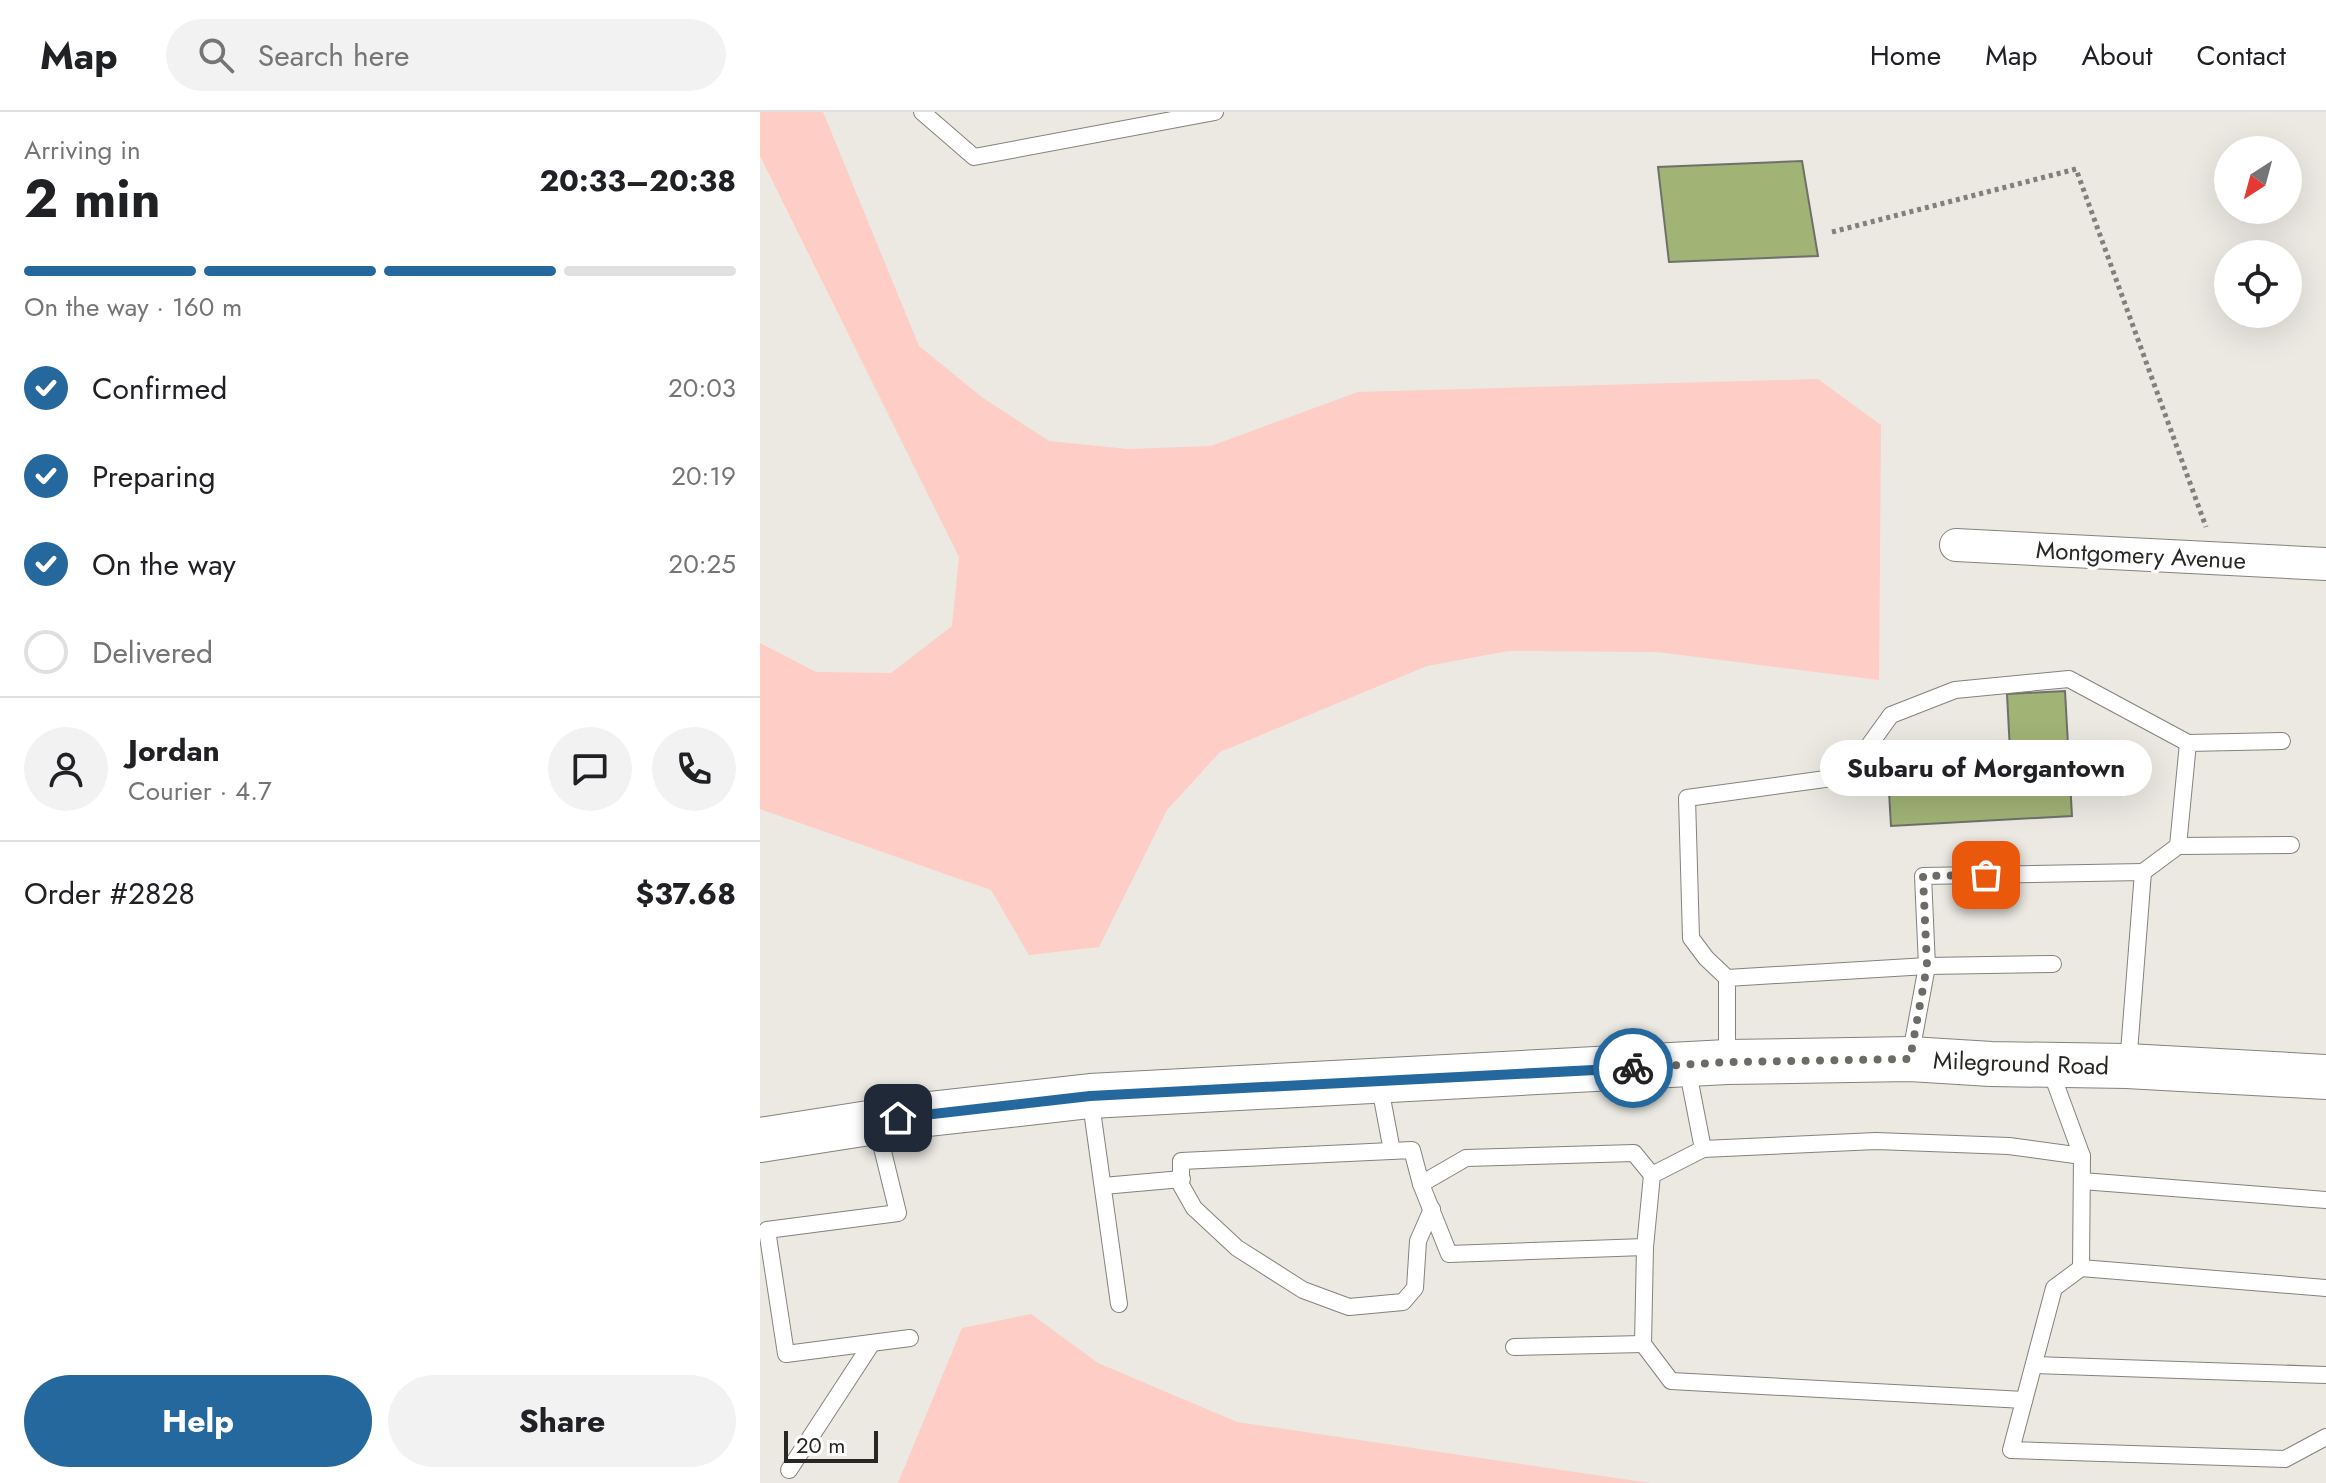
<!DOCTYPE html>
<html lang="en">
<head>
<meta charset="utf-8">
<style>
  body { margin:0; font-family:Jost,sans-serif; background:#f2f2f2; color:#202124; height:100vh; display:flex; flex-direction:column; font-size:30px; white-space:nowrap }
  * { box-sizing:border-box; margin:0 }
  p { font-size:26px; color:#757577 }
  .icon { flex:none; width:44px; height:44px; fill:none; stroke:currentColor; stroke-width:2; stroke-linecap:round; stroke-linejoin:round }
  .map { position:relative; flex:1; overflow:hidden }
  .side { display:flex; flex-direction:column; background:#fff; width:760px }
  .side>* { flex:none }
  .needle { width:52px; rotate:216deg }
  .buttons { position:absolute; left:1454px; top:24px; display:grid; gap:16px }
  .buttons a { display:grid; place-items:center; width:88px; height:88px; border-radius:50%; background:#fff; box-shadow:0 8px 32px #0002; font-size:40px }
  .scale { position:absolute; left:24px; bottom:20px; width:94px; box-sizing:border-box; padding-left:8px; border:4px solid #282724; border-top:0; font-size:22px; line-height:28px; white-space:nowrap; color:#282724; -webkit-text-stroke:6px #fff; paint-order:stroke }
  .pin { position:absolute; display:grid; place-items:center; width:68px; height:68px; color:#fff; margin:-34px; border-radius:16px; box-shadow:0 4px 12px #0006 }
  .courier { position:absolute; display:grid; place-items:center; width:80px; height:80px; margin:-40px; border:6px solid #25689d; border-radius:50%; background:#fff; color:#222; box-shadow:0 2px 10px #0007 }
  .bubble { position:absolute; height:56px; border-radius:28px; background:#fff; box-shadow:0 8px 32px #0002; font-size:26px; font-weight:700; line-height:56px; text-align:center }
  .summary em { font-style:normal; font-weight:700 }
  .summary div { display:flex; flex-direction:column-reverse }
  .summary { display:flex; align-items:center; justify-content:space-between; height:136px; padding:0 24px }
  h1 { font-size:52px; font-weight:700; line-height:60px }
  .bar { display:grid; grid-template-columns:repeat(4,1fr); gap:12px 8px; align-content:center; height:96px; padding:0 24px }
  .bar i { height:10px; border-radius:6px; background:#e0e0e0 }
  .bar .on { background:#25689d }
  .bar p { grid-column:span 4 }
  .line { display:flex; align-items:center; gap:20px; padding:0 24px; border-top:2px solid #e0e0e0 }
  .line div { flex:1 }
  .round { display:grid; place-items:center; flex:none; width:84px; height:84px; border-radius:42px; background:#f2f2f2 }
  ol { padding:0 24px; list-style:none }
  li { display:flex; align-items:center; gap:24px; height:88px }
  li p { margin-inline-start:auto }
  li .icon { padding:8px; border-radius:50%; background:#25689d; color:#fff; stroke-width:4 }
  li:last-child { color:#757577 }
  li i { width:44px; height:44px; border:4px solid #e0e0e0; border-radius:50% }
  .action { display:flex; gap:16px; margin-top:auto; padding:16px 24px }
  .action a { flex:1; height:92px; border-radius:48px; background:#25689d; color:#fff; font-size:32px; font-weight:700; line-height:92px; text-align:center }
  .action a+a { background:#f2f2f2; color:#202124 }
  header { display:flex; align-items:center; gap:48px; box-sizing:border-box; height:112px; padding:0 40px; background:#fff; border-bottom:2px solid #e0e0e0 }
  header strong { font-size:38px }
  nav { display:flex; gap:44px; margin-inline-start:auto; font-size:28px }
  .search { width:560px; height:72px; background:#f2f2f2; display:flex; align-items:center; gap:20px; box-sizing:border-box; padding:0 28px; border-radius:44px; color:#757577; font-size:30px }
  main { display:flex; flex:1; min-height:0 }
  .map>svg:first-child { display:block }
  .green { fill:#fdcdc6 }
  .building { fill:#a1b375; stroke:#6e706a; stroke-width:2 }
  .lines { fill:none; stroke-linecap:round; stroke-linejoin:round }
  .service-casing { stroke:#84827c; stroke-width:18 }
  .minor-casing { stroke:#84827c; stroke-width:34 }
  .primary-casing { stroke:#84827c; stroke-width:46 }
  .path { stroke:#82807b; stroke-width:5; stroke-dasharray:4 4; stroke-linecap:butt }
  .service { stroke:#fff; stroke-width:16 }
  .minor { stroke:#fff; stroke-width:32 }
  .primary { stroke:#fff; stroke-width:44 }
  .done { stroke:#6c6b66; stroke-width:8; stroke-dasharray:0 14.4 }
  .route { stroke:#25689d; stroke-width:10 }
  .labels { text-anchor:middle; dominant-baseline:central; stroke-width:7; stroke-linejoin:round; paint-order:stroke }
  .street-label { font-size:24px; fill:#282724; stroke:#fff }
</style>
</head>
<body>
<header>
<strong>Map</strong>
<div class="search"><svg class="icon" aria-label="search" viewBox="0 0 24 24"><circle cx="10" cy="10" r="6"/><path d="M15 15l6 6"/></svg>Search here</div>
<nav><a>Home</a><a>Map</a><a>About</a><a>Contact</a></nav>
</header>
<main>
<section class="side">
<div class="summary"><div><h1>2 min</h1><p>Arriving in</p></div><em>20:33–20:38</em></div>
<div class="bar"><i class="on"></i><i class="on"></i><i class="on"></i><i></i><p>On the way · 160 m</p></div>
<ol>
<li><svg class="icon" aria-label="check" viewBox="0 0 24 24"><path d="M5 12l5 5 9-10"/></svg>Confirmed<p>20:03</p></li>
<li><svg class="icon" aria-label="check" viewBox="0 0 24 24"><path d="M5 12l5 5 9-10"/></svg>Preparing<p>20:19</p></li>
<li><svg class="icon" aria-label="check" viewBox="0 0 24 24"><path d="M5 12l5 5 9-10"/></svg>On the way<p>20:25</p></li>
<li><i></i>Delivered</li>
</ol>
<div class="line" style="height:144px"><a class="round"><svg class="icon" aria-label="person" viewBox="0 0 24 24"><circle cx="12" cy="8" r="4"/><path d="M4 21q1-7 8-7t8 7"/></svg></a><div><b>Jordan</b><p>Courier · 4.7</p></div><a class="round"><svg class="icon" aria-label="chat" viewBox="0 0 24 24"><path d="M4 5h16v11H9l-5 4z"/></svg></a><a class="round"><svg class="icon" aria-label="phone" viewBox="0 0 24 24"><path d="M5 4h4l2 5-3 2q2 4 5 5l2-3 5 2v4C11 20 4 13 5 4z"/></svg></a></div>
<div class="line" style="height:104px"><div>Order #2828</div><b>$37.68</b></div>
<div class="action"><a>Help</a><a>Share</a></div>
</section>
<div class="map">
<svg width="1566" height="1371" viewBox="0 0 1566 1371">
  <rect width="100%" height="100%" fill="#ebe9e2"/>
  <g class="green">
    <path d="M0,0H63L159,234L223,286L289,329L368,337L451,334L598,280L1058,267L1121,313L1119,568L897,540L748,539L667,554L460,640L407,698L339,835L269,843L231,778L0,697V531L56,560L131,561L192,514L199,445L0,44Z"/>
    <path d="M271,1202L338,1251L477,1310L890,1371H138L202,1216Z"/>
  </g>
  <g class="building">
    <path d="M1042,49L1058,144L909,150L898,55Z"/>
    <path d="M1305,579L1312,704L1131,714L1127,646L1250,639L1247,582Z"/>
  </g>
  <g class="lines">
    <defs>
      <g id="service">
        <path d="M162,0L214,45L455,0"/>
        <path d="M1418,734L1428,631L1522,629"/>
        <path d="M1383,760L1418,734L1531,733"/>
        <path d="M967,866L946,846L931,826L927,686L1087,664L1131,603L1195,578L1309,567L1428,631"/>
        <path d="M1150,946L1167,854L1163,764L1383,760L1368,953"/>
        <path d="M967,950V866L1167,854L1293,852"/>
        <path d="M927,955L943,1037L892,1063L885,1135L883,1232L911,1269L1264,1288"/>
        <path d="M1290,957L1322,1044L1321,1156L1566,1176"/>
        <path d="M619,970L632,1039"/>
        <path d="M330,984L359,1192"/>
        <path d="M116,1011L138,1101L7,1118L26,1242L150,1226"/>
        <path d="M943,1037L1116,1029L1249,1034L1322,1044"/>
        <path d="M1322,1069L1566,1088"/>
        <path d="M661,1072L652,1038L421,1049V1073L434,1096L477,1136L543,1178L589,1195L643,1190L655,1176L658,1129L672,1097"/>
        <path d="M343,1074L422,1067"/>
        <path d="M885,1135L689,1142L661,1072L706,1046L874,1041L892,1063"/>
        <path d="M1321,1156L1294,1176L1251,1338L1525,1347L1566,1325"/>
        <path d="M754,1235L883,1232"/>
        <path d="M1274,1253L1566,1263"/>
        <path d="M29,1358L112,1231"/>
      </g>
      <path id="minor" d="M1196,433L1566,452"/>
      <path id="primary" d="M0,1028L160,1003L330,984L967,950L1150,947L1231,952L1367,954L1566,965"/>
    </defs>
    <use href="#service" class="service-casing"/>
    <use href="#minor" class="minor-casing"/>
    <use href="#primary" class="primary-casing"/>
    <path class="path" d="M1072,120L1316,57L1446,415"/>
    <use href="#service" class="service"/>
    <use href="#minor" class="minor"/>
    <use href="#primary" class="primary"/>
  </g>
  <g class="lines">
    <path class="done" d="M873,956L967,950L1150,947L1167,854L1163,764L1226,763"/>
    <path class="route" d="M138,1006L330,984L873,956"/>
  </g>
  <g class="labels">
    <g class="street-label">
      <text transform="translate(1381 443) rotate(3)">Montgomery Avenue</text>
      <text transform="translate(1261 951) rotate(2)">Mileground Road</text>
    </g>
  </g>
</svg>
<div class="buttons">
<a><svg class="needle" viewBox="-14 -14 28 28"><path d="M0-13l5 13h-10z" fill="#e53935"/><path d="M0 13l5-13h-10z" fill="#757577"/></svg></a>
<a><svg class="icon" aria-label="locate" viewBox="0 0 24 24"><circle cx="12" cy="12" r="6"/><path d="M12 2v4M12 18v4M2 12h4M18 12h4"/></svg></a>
</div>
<div class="scale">20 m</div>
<div class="pin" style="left:1226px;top:763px;background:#ea580c"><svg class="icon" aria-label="bag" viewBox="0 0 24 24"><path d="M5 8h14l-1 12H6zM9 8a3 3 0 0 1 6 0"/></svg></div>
<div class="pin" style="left:138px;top:1006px;background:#1f2937"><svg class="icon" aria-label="home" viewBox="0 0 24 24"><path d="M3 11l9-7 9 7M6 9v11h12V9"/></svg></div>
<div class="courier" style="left:873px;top:956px"><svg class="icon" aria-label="bike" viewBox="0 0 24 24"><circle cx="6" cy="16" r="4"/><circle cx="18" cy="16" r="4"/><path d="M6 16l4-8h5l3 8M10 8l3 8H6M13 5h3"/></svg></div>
<div class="bubble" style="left:1060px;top:628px;width:332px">Subaru of Morgantown</div>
</div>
</main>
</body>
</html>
